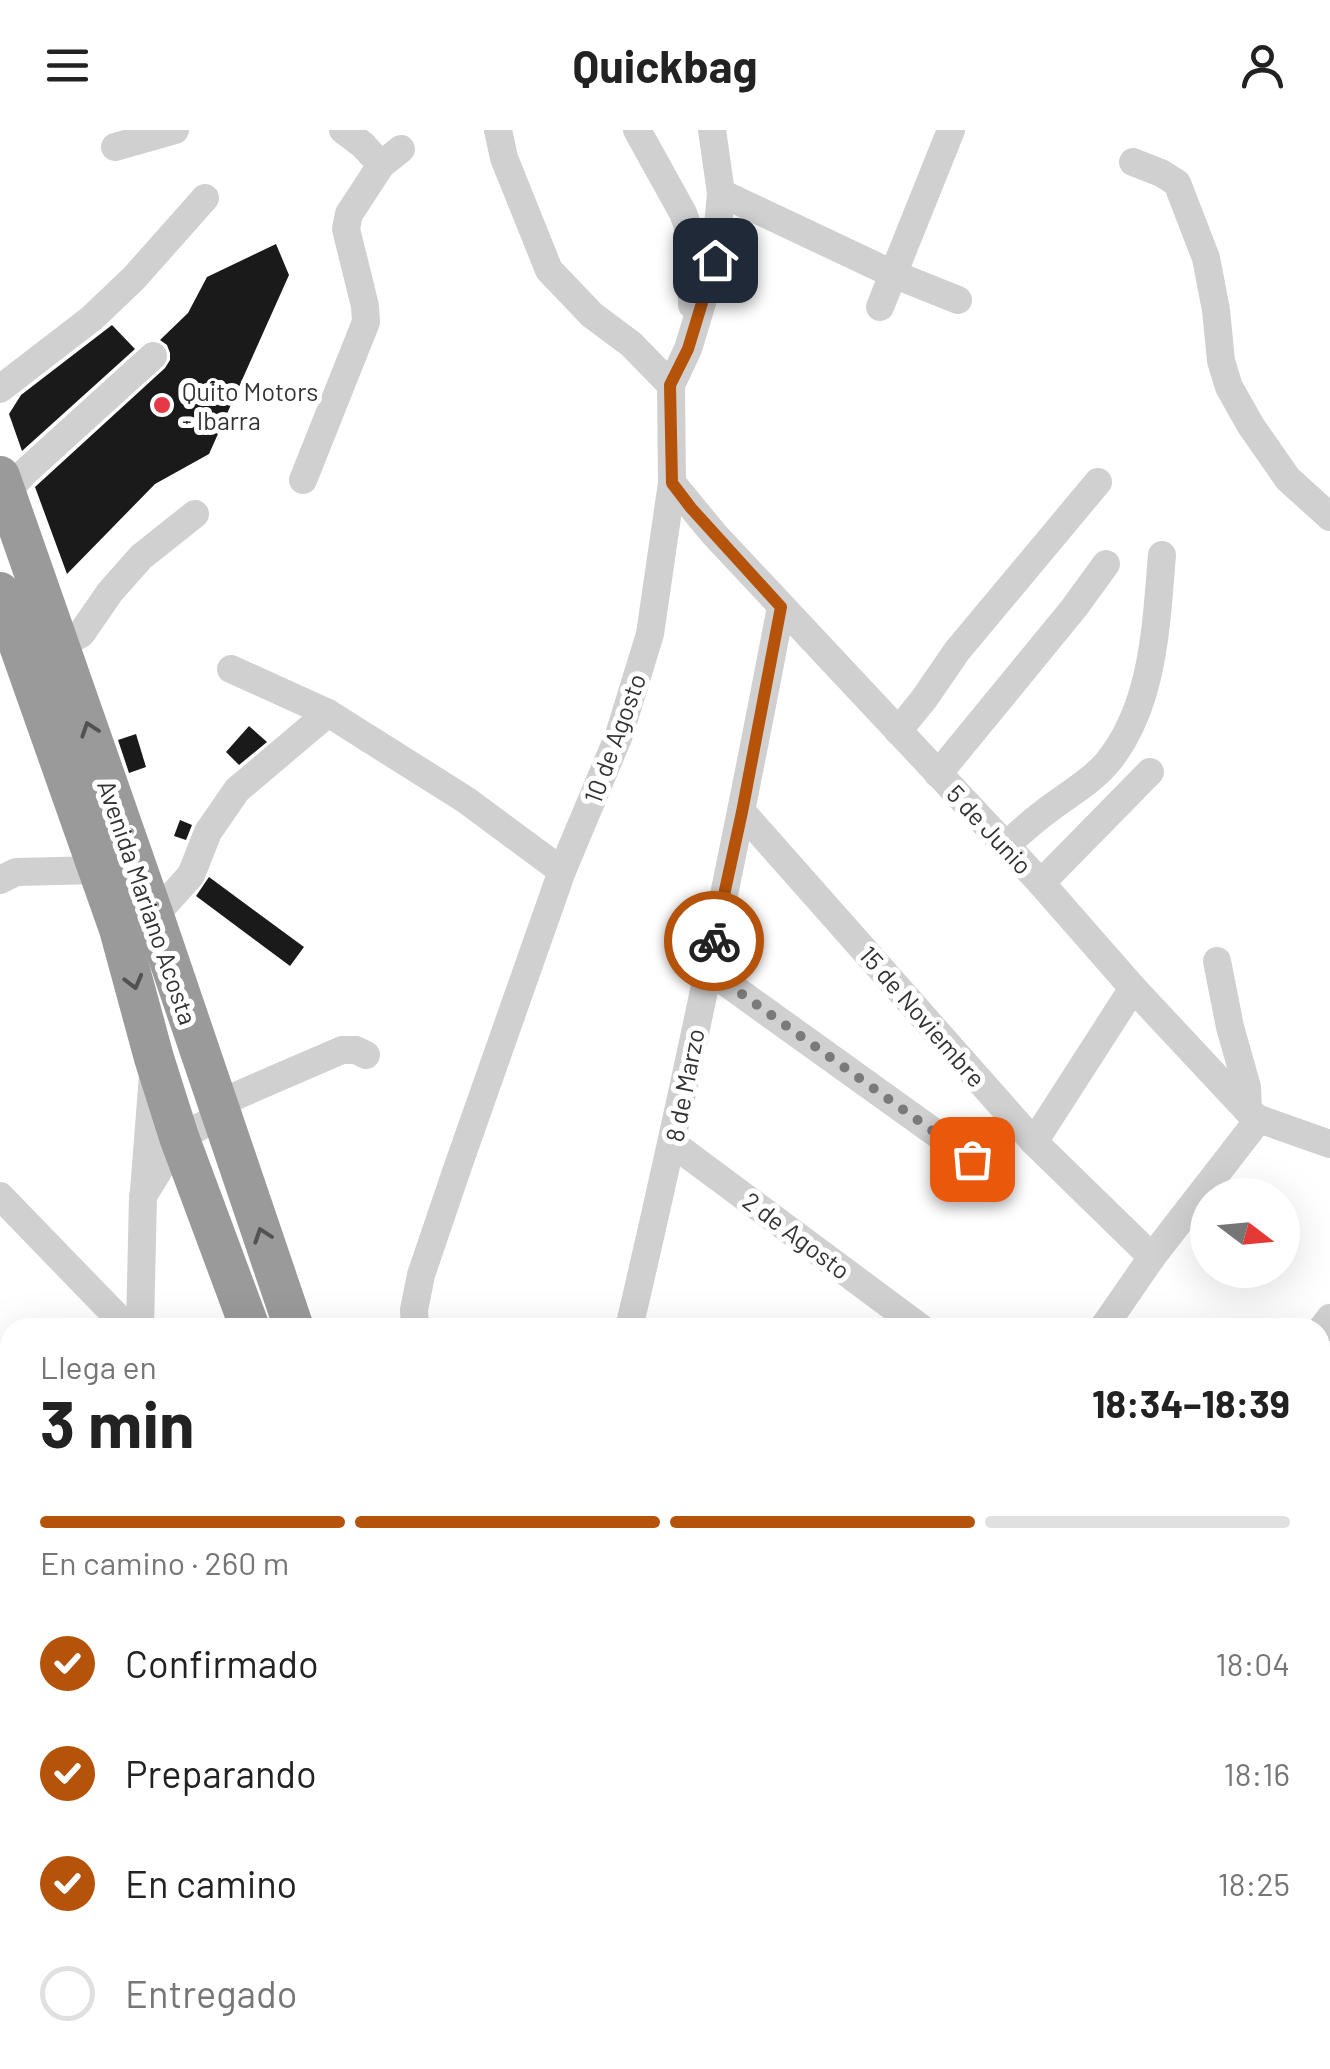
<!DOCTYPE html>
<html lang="es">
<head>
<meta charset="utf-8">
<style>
  body { margin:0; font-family:Barlow,sans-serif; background:#f6f6f6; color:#222; height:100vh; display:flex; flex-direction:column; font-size:38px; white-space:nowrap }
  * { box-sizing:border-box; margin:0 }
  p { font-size:32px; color:#767676 }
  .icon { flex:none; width:55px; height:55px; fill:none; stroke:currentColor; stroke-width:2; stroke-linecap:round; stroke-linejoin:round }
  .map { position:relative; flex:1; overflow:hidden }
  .panel { position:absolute; left:0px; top:1188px; width:1330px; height:752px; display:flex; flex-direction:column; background:#fff; border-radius:30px 30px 0 0; box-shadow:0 10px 40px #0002 }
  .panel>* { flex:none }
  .needle { width:65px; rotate:106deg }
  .tools { position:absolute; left:1190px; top:1048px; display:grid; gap:20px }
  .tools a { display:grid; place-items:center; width:110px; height:110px; border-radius:50%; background:#fff; box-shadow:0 10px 40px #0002; font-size:50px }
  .pin { position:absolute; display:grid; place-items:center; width:85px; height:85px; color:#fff; margin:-42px; border-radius:20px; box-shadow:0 5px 15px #0006 }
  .courier { position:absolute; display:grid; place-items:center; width:100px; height:100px; margin:-50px; border:8px solid #b45309; border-radius:50%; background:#fff; color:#222; box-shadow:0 2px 12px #0007 }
  .headline em { font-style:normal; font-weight:700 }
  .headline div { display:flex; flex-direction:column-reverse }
  .headline { display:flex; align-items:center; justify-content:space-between; height:170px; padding:0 40px }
  h1 { font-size:65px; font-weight:700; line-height:75px }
  .bar { display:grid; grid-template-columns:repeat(4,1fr); gap:15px 10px; align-content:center; height:120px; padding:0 40px }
  .bar i { height:12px; border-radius:8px; background:#e0e0e0 }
  .bar .active { background:#b45309 }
  .bar p { grid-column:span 4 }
  ol { padding:0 40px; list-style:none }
  li { display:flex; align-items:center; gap:30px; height:110px }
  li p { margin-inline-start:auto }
  li .icon { padding:10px; border-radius:50%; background:#b45309; color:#fff; stroke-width:4 }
  li:last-child { color:#767676 }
  li i { width:55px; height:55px; border:5px solid #e0e0e0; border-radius:50% }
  header { display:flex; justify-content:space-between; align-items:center; height:130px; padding:0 40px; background:#fff; font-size:45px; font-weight:700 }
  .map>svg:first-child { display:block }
  .building { fill:#1a1a1a }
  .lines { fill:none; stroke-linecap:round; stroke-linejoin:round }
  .minor { stroke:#d0d0d0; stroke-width:28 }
  .highway { stroke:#9a9a9a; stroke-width:40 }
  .oneway { stroke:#525252 }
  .done { stroke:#7a7a7a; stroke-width:10; stroke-dasharray:0 18 }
  .route { stroke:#b45309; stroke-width:12 }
  .poi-dot { fill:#e63946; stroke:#fff; stroke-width:4 }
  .labels { text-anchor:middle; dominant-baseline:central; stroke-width:10; stroke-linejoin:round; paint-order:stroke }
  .poi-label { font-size:25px; fill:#333; stroke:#fff; text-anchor:start }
  .street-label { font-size:25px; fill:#333; stroke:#fff }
</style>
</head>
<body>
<header><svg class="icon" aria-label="menu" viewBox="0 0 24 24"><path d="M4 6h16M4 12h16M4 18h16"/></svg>Quickbag<svg class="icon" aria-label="person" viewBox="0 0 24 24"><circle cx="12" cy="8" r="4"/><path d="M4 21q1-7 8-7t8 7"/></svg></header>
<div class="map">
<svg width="1330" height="1939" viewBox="0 0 1330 1939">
  <rect width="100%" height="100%" fill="#fff"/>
  <g class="building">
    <path d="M276,114L289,145L209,324L155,354L67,444L35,357L165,238L170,230V223L167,215L160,210L188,183L207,147Z"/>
    <path d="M112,195L135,219L22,321L9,284L21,265Z"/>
    <path d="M249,596L267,612L239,635L226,622Z"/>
    <path d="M136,604L146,637L129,643L118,610Z"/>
    <path d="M180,690L192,695L186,710L174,706Z"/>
    <path d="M209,747L304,817L290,836L196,766Z"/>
  </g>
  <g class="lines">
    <g class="minor">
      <path d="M343,0L363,15L381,35"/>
      <path d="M498,0L504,28L549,140L592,185L631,214L671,255"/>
      <path d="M637,0L683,83L691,105L692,175"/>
      <path d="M115,17L175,0"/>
      <path d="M1133,32L1161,43L1177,53L1206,128L1216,180L1221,231L1229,257L1251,296L1288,349L1330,387"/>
      <path d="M721,63L893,144L958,170"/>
      <path d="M880,177L951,0"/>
      <path d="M0,259L92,188L134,148L205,68"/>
      <path d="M303,350L366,192L365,176L346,99L349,84L381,35L401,19"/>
      <path d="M672,353L714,404L1041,753L1133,858L1248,981L1259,989L1330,1014"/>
      <path d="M6,363L24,343L153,226"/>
      <path d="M59,516L81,504L110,462L141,427L195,384"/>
      <path d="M231,539L328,583L466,670L562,741"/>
      <path d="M898,601L924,569L957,521L1098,352"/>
      <path d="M938,644L1074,478L1106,434"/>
      <path d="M742,682L1034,1012L1152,1127"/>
      <path d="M1005,716C1017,706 1028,695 1040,686C1062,668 1089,654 1107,633C1154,576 1156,495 1162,425"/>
      <path d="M0,750L16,742L99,740"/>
      <path d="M1041,753L1150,642"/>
      <path d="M143,790L154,786L191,745L208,702L237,660L328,583"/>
      <path d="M1217,831L1230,897L1247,957L1248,981"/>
      <path d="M707,839L1001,1050"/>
      <path d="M217,974L342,920H356L366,925"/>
      <path d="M1034,1012L1133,858"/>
      <path d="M672,1013L921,1198"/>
      <path d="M144,1061L153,945"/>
      <path d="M0,1066L128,1198"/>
      <path d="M140,1198L143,1066L179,1007L222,986"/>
      <path d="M415,1198L414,1180L421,1145L457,1039L562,741L619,605L650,504L672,353L671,255L688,219L715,130L721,63L712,0"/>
      <path d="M629,1198C685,959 735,718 781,477"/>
      <path d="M1103,1198L1152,1127L1259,989"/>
      <path d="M1320,1201L1330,1188"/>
      <path d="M1320,1368L1330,1375"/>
      <path d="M1320,1500L1330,1508"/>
      <path d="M0,1530L10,1531"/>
      <path d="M1320,1636L1330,1622"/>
      <path d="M1320,1718L1330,1726"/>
      <path d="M0,1800L10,1801"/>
      <path d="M674,1930L685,1939"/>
      <path d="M846,1930L858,1939"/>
      <path d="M508,1938L515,1930"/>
      <path d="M100,1939V1930"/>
      <path d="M741,1939L747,1930"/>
      <path d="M1100,1939L1106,1930"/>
    </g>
    <g class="highway">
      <path d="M0,346L154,786L294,1198"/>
      <path d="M0,462L119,799L154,928L179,1007L250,1198"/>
      <path d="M381,1939L382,1930"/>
      <path d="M422,1939L423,1930"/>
    </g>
  </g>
  <defs><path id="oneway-chevron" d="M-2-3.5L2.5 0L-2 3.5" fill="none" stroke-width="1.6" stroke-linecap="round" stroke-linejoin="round" transform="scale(2.5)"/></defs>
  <g class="oneway">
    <use href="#oneway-chevron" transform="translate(89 599) rotate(-109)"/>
    <use href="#oneway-chevron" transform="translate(134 852) rotate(75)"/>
    <use href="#oneway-chevron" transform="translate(262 1105) rotate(-109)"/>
  </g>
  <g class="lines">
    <path class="done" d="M714,811L707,839L972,1029"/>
    <path class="route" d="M714,811L742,682L781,477L691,378L672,353L670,255L688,219L715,130"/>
  </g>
  <circle class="poi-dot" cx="162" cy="275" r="10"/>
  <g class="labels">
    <g class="poi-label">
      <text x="182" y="261">Quito Motors<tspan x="182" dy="29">- Ibarra</tspan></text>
    </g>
    <g class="street-label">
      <text transform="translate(614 608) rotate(-70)">10 de Agosto</text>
      <text transform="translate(990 699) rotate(47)">5 de Junio</text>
      <text transform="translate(148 772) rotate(71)">Avenida Mariano Acosta</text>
      <text transform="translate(923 886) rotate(49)">15 de Noviembre</text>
      <text transform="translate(684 955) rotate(-79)">8 de Marzo</text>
      <text transform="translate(797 1105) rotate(37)">2 de Agosto</text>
    </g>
  </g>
</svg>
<div class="tools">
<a><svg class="needle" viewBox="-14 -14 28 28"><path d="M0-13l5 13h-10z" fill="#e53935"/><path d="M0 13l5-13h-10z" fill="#767676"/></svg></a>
</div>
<div class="pin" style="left:972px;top:1029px;background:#ea580c"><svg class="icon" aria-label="bag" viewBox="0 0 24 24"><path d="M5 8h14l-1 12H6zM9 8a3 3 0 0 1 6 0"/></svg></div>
<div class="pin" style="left:715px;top:130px;background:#1f2937"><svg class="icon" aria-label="home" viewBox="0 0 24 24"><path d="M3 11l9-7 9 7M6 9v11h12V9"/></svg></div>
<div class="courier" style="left:714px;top:811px"><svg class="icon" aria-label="bike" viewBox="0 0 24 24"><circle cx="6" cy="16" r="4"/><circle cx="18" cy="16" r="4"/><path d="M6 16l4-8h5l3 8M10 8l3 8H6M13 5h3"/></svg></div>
<section class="panel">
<div class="headline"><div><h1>3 min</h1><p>Llega en</p></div><em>18:34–18:39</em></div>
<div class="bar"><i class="active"></i><i class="active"></i><i class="active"></i><i></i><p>En camino · 260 m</p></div>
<ol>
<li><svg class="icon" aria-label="check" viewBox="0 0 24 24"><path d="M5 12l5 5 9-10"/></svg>Confirmado<p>18:04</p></li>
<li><svg class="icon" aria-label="check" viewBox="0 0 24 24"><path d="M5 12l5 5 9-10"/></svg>Preparando<p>18:16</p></li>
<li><svg class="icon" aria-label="check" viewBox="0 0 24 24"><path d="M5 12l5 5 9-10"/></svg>En camino<p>18:25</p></li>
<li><i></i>Entregado</li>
</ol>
</section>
</div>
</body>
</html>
